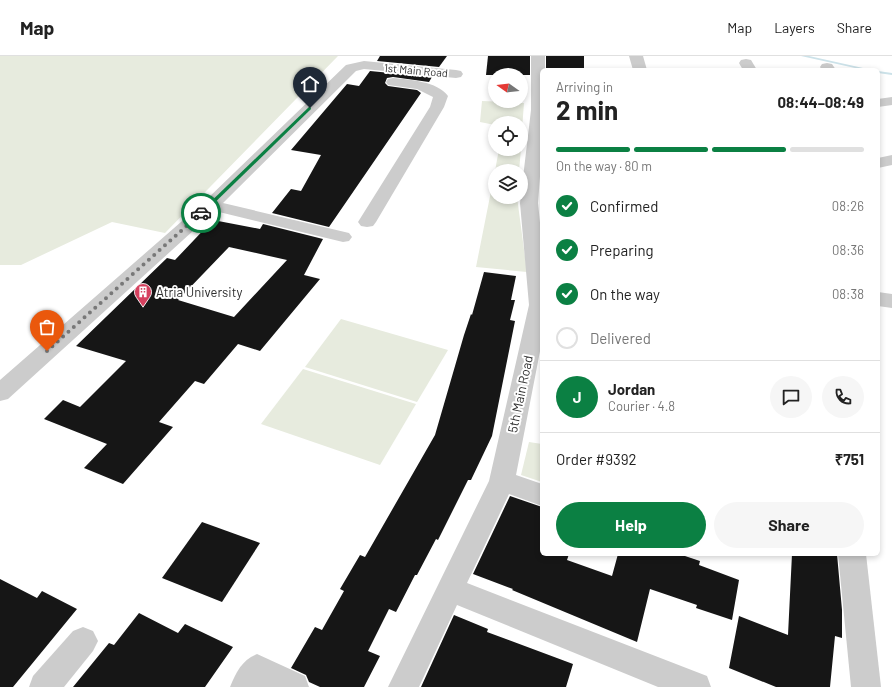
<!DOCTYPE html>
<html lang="en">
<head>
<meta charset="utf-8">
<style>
  body { margin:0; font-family:Barlow,sans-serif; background:#f6f6f6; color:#222; height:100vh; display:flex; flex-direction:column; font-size:15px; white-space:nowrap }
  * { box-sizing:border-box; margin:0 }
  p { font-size:13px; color:#767676 }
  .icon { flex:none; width:22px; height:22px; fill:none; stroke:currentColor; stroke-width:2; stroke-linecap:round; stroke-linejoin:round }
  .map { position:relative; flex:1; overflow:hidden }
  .side { position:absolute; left:540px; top:12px; width:340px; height:488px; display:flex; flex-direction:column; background:#fff; border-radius:6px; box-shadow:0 2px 6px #0003 }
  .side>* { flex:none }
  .needle { width:26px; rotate:284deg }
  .tools { position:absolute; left:488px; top:12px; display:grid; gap:8px }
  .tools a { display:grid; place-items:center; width:40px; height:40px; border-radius:50%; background:#fff; box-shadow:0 2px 6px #0003; font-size:20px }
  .pin { position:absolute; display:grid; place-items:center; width:34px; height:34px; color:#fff; margin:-41px -17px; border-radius:50% 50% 50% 0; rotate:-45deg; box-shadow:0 0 4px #0007 }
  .pin .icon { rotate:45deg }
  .courier { position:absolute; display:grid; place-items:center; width:40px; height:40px; margin:-20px; border:3px solid #0b8043; border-radius:50%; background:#fff; color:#222; box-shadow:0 1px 5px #0007 }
  .overview em { font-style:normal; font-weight:700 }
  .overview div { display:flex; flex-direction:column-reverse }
  .overview { display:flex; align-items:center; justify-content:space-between; height:68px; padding:0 16px }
  h1 { font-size:26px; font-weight:700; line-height:30px }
  .bar { display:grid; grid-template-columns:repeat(4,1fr); gap:6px 4px; align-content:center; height:48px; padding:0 16px }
  .bar i { height:5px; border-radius:3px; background:#e0e0e0 }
  .bar .selected { background:#0b8043 }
  .bar p { grid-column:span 4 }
  .line { display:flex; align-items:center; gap:10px; padding:0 16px; border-top:1px solid #e0e0e0 }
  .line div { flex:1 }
  .round { display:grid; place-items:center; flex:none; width:42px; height:42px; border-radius:21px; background:#f6f6f6 }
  ol { padding:0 16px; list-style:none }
  li { display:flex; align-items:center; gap:12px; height:44px }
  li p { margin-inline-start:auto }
  li .icon { padding:4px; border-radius:50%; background:#0b8043; color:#fff; stroke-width:4 }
  li:last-child { color:#767676 }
  li i { width:22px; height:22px; border:2px solid #e0e0e0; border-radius:50% }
  .primary-button { display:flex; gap:8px; margin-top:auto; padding:8px 16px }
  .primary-button a { flex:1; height:46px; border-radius:24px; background:#0b8043; color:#fff; font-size:16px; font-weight:700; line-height:46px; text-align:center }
  .primary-button a+a { background:#f6f6f6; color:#222 }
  header { display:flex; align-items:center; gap:24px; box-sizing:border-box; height:56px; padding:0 20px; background:#fff; border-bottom:1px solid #e0e0e0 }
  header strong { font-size:19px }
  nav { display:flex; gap:22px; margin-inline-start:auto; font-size:14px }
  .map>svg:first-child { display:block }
  .green { fill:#e7ebde }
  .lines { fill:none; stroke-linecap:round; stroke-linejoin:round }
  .stream { fill:#cce2e9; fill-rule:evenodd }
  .building { fill:#161616; fill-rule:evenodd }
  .minor { fill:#ccc; fill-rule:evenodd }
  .route { fill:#0b8043 }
  .done { stroke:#787878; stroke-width:4; stroke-dasharray:0 7.2 }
  .labels { text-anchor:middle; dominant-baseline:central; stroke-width:4; stroke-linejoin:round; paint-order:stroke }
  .far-street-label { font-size:11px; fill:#2f2f2f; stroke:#fff }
  .poi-label { font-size:13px; fill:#2f2f2f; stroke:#fff; text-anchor:start }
  .street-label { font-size:13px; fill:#2f2f2f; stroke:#fff }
</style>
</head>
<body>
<header>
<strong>Map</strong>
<nav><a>Map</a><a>Layers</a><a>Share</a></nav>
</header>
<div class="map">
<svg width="892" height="631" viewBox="0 0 892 631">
  <rect width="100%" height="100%" fill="#fff"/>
  <g class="green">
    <path d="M0,0H338L165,177L112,166L21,209H0Z"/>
    <path d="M482,45L524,47L521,87V67H495V69L480,66Z"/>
    <path d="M499,93H521L519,115H495Z"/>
    <path d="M495,115V141H517L527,216L476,211Z"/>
    <path d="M341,263L448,294L417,346L305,311Z"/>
    <path d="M303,313L416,348L380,409L261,368Z"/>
    <path d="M529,386L542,388V426L521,419Z"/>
  </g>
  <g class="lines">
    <g class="stream">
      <path d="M801,0H809L872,14H864Z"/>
      <path d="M878,15L892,17V19L878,17Z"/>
    </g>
  </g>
  <g class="building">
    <path d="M380,0H447L439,11L377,5Z"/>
    <path d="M488,0H530V19H486Z"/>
    <rect x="546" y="0" width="38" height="14"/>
    <path d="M370,15L432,21L429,26L393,21L387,22L385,27L388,30L417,34L421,37L329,171L272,157L291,133L301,135L321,99L291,94L347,28L359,30Z"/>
    <path d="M213,164L260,173L263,168L323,183L304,219L320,223L260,295L238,288L204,328L195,325L159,366L173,371L123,428L84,412L107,388L44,363L63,344L80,351L126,305L76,290L167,202L175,204ZM229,191L287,204L234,261L178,244Z"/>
    <path d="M484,216L516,220L511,244H515L510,264L515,265L492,380L471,424H468L438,484L436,483L417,519H415L396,556L389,553L368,595L380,600L364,631H320L309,626L306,619L291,612L315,571L322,574L344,535L340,533L360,499L365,501L435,379L464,279L471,258L472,259Z"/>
    <path d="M510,440L542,451V498H569L567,504L612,520L618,498H679L700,505L699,509L739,524L732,564L696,552L697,549L650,533L637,586L512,534L513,533L473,518Z"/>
    <path d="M202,466L260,487L222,546L162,522Z"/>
    <path d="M792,498H837L842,554V582L835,580L830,631H776L729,612L739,560L788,579Z"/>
    <path d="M0,523L37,542L42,535L77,553L13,631H0Z"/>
    <path d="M139,557L178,577L185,568L233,591L205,631H73L109,587L114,589Z"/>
    <path d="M454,559L488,573L487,576L573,608L566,631H421Z"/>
  </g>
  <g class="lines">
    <g class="minor">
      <path d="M531,0H545V14H542V94L538,147L542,186V285L516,419L542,428V450L509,438L467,527L707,620L711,631H658L457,549L419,631H388L489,425L529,249L520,147L531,54Z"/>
      <path d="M629,0H643L647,14H633Z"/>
      <path d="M746,3L751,4L757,14H743L739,7L741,4Z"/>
      <path d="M364,5L456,14L461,15L463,18L461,21L456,22L364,13L356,15L223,147L349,177L352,181L349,185L343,186L215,155L8,343L0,345V324L205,145L346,9Z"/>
      <path d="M827,7L832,8L836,14H822L820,11L822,8Z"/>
      <path d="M393,22C410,24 437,25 448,40L444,51L376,166L373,170L367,171L361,170L358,166L430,51L433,41L417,33L388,29L386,26L388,23Z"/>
      <path d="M892,41V49L878,51V43Z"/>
      <path d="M892,99V109L878,112V102Z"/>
      <path d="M878,236L892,238V252L878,250Z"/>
      <path d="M838,498H866L881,631H851Z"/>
      <path d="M83,571L93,575L98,585L93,595L64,631H29L33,620L73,575Z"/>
      <path d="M257,598L305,620L309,631H230C236,616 242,604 257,598Z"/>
    </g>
  </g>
  <path class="route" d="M310,50L311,53L203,158H200V156Z"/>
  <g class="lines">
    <path class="done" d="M47,295L201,157"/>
  </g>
  <defs>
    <symbol id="building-pin" viewBox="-11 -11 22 30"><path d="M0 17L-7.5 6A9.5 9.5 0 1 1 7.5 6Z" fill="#d6415f" stroke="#fff"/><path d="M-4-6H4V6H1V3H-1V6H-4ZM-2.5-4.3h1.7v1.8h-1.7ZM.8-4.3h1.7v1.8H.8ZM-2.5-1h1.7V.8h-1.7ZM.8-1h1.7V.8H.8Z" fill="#fff"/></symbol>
  </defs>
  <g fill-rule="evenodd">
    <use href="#building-pin" x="133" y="226" width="20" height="27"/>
  </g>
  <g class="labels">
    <g class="far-street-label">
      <text transform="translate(416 14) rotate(5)">1st Main Road</text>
    </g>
    <g class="poi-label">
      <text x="156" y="236">Atria University</text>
    </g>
    <g class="street-label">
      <text transform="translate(520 338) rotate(-78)">5th Main Road</text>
    </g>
  </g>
</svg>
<div class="tools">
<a><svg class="needle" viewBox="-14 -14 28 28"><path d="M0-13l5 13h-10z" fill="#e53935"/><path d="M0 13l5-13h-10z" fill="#767676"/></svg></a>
<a><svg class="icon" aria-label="locate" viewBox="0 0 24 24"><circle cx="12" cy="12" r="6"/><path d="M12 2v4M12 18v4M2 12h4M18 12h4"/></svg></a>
<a><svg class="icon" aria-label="layers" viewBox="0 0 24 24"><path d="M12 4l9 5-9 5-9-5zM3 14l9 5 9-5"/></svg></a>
</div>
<div class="pin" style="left:47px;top:295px;background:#ea580c"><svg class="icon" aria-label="bag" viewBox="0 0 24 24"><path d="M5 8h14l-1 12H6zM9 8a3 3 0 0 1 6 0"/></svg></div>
<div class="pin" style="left:310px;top:52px;background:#1f2937"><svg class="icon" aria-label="home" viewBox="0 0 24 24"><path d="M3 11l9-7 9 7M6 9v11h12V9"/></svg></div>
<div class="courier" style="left:201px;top:157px"><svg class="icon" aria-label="car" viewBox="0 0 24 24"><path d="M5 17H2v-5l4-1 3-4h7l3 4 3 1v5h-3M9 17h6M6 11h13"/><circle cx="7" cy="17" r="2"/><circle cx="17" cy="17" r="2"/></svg></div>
<section class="side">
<div class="overview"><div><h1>2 min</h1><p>Arriving in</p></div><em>08:44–08:49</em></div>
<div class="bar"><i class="selected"></i><i class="selected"></i><i class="selected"></i><i></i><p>On the way · 80 m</p></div>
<ol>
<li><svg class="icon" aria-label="check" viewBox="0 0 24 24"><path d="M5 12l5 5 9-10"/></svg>Confirmed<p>08:26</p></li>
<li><svg class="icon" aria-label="check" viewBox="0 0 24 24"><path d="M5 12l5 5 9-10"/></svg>Preparing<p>08:36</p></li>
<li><svg class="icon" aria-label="check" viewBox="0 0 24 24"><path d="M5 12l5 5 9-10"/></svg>On the way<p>08:38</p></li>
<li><i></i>Delivered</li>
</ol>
<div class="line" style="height:72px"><b class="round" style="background:#0b8043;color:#fff">J</b><div><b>Jordan</b><p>Courier · 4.8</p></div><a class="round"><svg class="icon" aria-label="chat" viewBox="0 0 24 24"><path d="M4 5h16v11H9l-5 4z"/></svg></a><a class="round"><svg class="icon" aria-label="phone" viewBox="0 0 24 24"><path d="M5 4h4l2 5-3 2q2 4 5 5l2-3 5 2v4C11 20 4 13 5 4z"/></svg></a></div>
<div class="line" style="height:52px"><div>Order #9392</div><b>₹751</b></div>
<div class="primary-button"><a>Help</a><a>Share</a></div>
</section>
</div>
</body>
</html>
